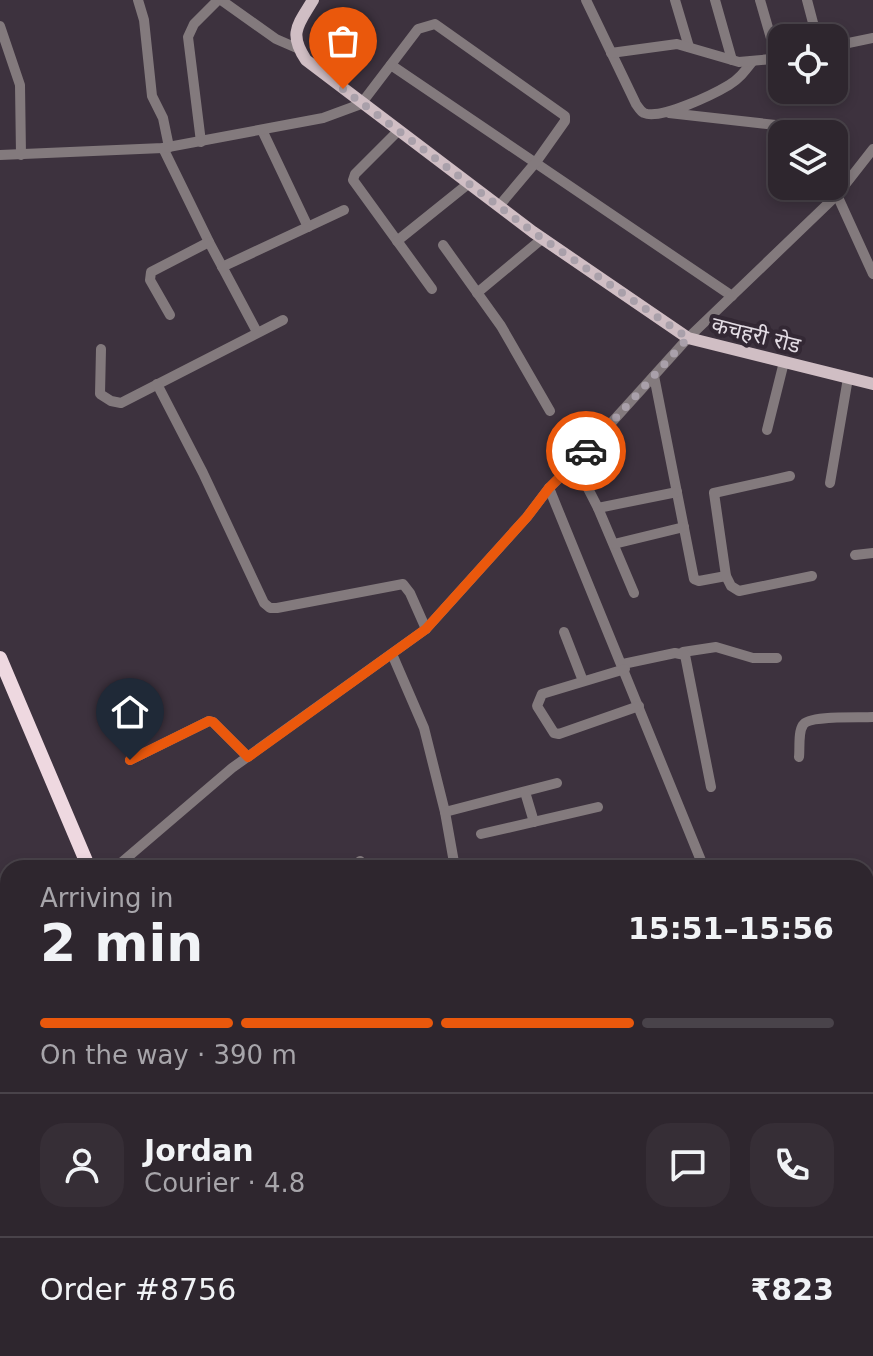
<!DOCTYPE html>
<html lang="en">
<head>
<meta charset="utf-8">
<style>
  body { margin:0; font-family:"DejaVu Sans","Noto Sans Devanagari",sans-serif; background:#362e36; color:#f1f3f6; height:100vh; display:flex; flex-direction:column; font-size:30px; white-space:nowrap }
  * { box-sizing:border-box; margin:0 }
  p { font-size:26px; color:#a7a5aa }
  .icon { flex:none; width:44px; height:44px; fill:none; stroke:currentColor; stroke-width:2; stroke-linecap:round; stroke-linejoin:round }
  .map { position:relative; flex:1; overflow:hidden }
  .drawer { position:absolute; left:0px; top:860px; width:874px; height:496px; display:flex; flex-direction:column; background:#2e262e; border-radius:24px 24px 0 0; box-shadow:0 4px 12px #0003,0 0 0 2px #49434a }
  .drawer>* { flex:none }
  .controls { position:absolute; left:768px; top:24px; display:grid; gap:16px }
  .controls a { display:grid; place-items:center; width:80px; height:80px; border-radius:16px; background:#2e262e; box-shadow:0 4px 12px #0003,0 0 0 2px #49434a; font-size:40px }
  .pin { position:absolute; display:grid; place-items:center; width:68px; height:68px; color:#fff; margin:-82px -34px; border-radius:50% 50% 50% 0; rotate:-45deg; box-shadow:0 0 8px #0007 }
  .pin .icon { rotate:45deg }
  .courier { position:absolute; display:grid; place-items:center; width:80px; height:80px; margin:-40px; border:6px solid #ea580c; border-radius:50%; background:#fff; color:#222; box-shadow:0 2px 10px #0007 }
  .overview em { font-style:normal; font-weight:700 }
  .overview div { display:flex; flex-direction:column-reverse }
  .overview { display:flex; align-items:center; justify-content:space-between; height:136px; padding:0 40px }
  h1 { font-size:52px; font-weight:700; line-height:60px }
  .bar { display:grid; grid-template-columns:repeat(4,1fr); gap:12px 8px; align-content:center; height:96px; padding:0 40px }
  .bar i { height:10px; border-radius:6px; background:#49434a }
  .bar .active { background:#ea580c }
  .bar p { grid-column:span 4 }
  .line { display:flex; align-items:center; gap:20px; padding:0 40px; border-top:2px solid #49434a }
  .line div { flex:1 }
  .round { display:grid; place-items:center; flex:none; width:84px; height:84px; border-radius:24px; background:#362e36 }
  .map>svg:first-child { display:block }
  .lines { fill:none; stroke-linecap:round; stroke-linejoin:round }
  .minor { stroke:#837a7d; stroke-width:10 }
  .major { stroke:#d0bec4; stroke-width:12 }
  .highway { stroke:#eed8e0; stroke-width:14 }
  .done { stroke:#a9a0aa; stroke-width:8; stroke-dasharray:0 14.4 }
  .route { stroke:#ea580c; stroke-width:10 }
  .labels { text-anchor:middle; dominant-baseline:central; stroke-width:8; stroke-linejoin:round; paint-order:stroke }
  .street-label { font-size:22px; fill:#e3dce4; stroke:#332834 }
</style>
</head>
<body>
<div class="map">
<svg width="873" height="1356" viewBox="0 0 873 1356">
  <rect width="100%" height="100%" fill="#3d323e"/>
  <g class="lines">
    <g class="minor">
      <path d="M138,0L144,20L152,96L163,118L169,147"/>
      <path d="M221,0L276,39L299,49"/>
      <path d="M586,0L636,104C639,108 640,111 644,113C661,120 714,94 729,85C739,79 745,71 752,62"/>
      <path d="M675,0L689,47"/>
      <path d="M715,0L732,60"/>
      <path d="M760,0L777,59"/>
      <path d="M807,0L817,38"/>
      <path d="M0,26L20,85L21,155"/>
      <path d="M834,46L873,38"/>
      <path d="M611,53L677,44L739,62L782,58"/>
      <path d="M391,65L732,296"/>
      <path d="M669,113L785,126L800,134"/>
      <path d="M262,130L308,227"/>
      <path d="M398,131L355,174L353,180L432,289"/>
      <path d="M201,142L188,37L194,24L218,0"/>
      <path d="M163,148L209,242L257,332"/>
      <path d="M0,155L163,148L323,118L361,104L418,29L435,24L565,116V121L536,162L499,206"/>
      <path d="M834,166L849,179"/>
      <path d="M837,195L873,274"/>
      <path d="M397,241L468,184"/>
      <path d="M443,245L501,326L550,411"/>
      <path d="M222,267L344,210"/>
      <path d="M477,293L543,238"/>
      <path d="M170,315L150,280L151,272L209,242"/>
      <path d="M101,349L100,394L111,401L121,403L283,320"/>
      <path d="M654,376L694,579L699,581L726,576"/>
      <path d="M157,384L203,473L264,603L270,608H277L403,584L410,593L426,629"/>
      <path d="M767,430L784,362"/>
      <path d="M575,463L598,508L634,593"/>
      <path d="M790,476L714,493L726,576L731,586L739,591L812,576"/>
      <path d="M830,483L848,378"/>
      <path d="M549,488L704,868"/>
      <path d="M598,508L677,492"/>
      <path d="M614,544L684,527"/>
      <path d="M855,555L873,553"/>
      <path d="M564,632L583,681"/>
      <path d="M683,652L716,647L753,658H777"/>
      <path d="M392,654L424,728L445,812L557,783"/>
      <path d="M623,664L675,653L685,655L711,787"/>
      <path d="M625,669L542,694L537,706L554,733L559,734L639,706"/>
      <path d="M799,757C800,749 798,732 803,725C809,715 860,718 873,717"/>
      <path d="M130,760L209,721L213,722L248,757"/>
      <path d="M525,792L534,822"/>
      <path d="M445,812L455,868"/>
      <path d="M481,834L598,807"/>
      <path d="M360,861L363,868"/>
      <path d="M115,868L232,768L426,629L527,517L549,488L575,463L688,338L837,195L873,149"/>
      <path d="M0,935L8,933"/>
      <path d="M866,966L873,965"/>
      <path d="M866,1214L873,1212"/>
      <path d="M866,1320L873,1316"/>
      <path d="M866,1336L873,1356"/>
      <path d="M61,1348L63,1356"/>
      <path d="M581,1356V1348"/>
    </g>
    <path class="major" d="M313,0C298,25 288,33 306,60L533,232L688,338L873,384"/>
    <g class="highway">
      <path d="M0,658L89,868"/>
      <path d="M263,1348L267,1356"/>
    </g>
  </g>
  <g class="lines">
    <path class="done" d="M343,89L533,232L688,338L586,451"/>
    <path class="route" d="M130,760L209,721L213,722L248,757L426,629L527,517L549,488L586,451"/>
  </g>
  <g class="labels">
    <g class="street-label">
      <text transform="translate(756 335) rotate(14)">कचहरी रोड</text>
    </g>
  </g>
</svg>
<div class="controls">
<a><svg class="icon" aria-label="locate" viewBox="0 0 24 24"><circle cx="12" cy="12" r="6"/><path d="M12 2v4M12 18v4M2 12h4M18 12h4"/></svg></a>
<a><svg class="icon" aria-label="layers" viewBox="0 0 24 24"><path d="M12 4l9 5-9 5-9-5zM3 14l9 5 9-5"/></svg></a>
</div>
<div class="pin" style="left:343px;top:89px;background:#ea580c"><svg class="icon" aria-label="bag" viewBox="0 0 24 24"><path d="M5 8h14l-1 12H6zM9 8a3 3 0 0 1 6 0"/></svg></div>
<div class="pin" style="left:130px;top:760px;background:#1f2937"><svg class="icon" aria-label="home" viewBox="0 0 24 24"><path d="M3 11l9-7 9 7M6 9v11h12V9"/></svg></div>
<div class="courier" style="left:586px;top:451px"><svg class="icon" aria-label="car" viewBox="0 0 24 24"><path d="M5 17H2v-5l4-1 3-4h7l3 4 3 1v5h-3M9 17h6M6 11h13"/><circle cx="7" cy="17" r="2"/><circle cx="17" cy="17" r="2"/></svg></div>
<section class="drawer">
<div class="overview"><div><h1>2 min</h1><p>Arriving in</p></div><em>15:51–15:56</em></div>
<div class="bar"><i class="active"></i><i class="active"></i><i class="active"></i><i></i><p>On the way · 390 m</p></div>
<div class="line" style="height:144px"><a class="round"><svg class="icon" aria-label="person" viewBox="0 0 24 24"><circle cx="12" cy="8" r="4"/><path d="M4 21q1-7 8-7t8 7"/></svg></a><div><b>Jordan</b><p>Courier · 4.8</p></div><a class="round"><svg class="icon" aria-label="chat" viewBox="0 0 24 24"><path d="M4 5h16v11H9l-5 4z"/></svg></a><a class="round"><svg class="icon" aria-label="phone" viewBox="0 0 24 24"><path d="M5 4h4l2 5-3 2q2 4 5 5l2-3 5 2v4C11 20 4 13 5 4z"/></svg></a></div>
<div class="line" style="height:104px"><div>Order #8756</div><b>₹823</b></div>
</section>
</div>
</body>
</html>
